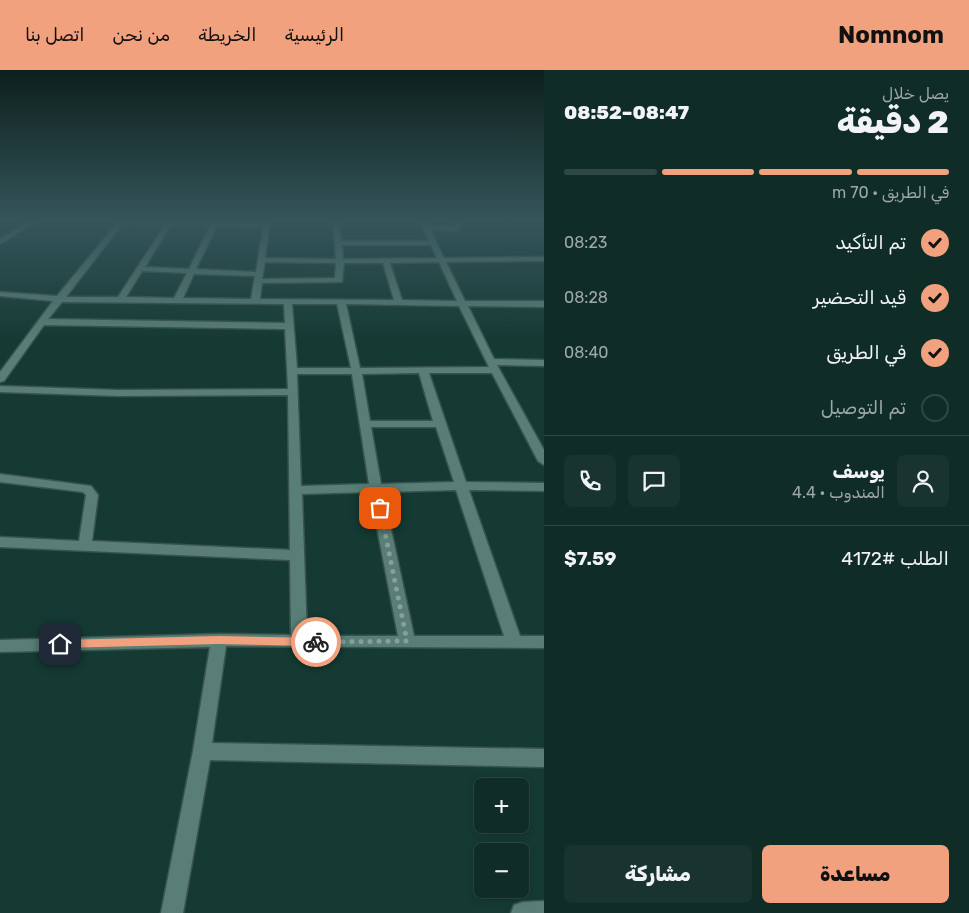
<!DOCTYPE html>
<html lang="ar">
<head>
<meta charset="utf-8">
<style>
  body { margin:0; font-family:Rubik,"Noto Naskh Arabic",sans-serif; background:#19342e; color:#f1f3f6; direction:rtl; height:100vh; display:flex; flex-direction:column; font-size:19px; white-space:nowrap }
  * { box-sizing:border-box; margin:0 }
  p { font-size:16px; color:#9ca7a7 }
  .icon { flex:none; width:28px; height:28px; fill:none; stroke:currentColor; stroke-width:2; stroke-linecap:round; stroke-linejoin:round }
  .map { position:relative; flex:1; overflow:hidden; direction:ltr }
  .drawer { display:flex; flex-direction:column; background:#102c26; width:425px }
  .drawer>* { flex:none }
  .controls { position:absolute; left:474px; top:708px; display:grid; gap:10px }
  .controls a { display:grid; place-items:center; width:55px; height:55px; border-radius:8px; background:#102c26; box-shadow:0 2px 8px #0003,0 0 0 1px #304843; font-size:25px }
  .pin { position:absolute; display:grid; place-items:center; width:42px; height:42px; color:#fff; margin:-21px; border-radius:10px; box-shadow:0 2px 8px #0006 }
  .courier { position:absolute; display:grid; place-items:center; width:50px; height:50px; margin:-25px; border:4px solid #f1a17d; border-radius:50%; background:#fff; color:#222; box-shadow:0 1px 6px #0007 }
  .summary em { font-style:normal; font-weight:800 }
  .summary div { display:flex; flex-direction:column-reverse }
  .summary { display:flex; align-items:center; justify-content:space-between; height:85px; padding:0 20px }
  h1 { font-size:32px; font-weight:800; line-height:38px }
  .bar { display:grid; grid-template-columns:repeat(4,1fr); gap:8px 5px; align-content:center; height:60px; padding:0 20px }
  .bar i { height:6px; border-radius:4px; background:#304843 }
  .bar .selected { background:#f1a17d }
  .bar p { grid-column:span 4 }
  .line { display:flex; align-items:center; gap:12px; padding:0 20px; border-top:1px solid #304843 }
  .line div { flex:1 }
  .round { display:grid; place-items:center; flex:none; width:52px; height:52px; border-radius:8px; background:#19342e }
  ol { padding:0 20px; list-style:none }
  li { display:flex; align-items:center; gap:15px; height:55px }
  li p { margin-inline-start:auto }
  li .icon { padding:5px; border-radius:50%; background:#f1a17d; color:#111; stroke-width:4 }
  li:last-child { color:#9ca7a7 }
  li i { width:28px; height:28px; border:2px solid #304843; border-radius:50% }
  .button { display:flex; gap:10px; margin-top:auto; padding:10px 20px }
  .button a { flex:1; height:58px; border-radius:8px; background:#f1a17d; color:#111; font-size:20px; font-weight:800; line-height:58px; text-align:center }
  .button a+a { background:#19342e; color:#f1f3f6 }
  header { display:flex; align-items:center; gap:30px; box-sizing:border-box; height:70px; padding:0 25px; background:#f1a17d; color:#111 }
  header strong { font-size:24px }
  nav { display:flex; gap:28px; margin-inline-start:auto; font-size:18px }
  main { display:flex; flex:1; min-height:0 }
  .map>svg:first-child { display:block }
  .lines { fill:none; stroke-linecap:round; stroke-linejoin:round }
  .minor-casing { stroke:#39534e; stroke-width:3 }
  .minor { fill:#587e75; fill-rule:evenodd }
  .route { fill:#f1a17d }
  .done { stroke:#86a09a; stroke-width:5; stroke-dasharray:0 9 }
</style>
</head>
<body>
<header>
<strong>Nomnom</strong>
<nav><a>الرئيسية</a><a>الخريطة</a><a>من نحن</a><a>اتصل بنا</a></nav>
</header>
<main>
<section class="drawer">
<div class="summary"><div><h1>2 دقيقة</h1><p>يصل خلال</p></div><em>08:47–08:52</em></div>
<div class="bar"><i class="selected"></i><i class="selected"></i><i class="selected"></i><i></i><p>في الطريق · 70 m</p></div>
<ol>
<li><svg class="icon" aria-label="check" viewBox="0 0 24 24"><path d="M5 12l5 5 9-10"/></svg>تم التأكيد<p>08:23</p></li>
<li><svg class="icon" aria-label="check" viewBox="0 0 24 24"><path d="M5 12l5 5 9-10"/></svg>قيد التحضير<p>08:28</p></li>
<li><svg class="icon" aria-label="check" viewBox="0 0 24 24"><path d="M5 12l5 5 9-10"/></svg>في الطريق<p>08:40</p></li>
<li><i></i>تم التوصيل</li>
</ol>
<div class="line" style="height:90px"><a class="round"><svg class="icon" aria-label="person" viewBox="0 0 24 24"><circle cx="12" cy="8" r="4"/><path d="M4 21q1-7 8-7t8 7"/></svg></a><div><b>يوسف</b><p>المندوب · 4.4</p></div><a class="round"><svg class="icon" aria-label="chat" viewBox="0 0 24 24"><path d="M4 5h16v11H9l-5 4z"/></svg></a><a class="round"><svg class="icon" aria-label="phone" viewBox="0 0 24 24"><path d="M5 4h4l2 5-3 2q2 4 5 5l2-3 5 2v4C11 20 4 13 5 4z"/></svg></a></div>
<div class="line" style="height:65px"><div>الطلب #4172</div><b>$7.59</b></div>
<div class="button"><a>مساعدة</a><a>مشاركة</a></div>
</section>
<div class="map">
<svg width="544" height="843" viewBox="0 0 544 843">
  <rect width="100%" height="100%" fill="#153a33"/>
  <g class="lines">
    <defs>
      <g id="minor">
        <path d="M29,152H36L0,174V169Z"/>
        <path d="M118,152H124L66,227H118L165,155L132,154L129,152L263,154L264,152H270L265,188L336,189L333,152H339L341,171H429L420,152H426L428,155L454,157L455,152H461L460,159L457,161L430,159L444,188L544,187V191L446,192L465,231H544V237L468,236L494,289L544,290V296L497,295L544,380V395L538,391L492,303H429L466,412L544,413V421L469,420L520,566H544V578L226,576L212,673L544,679V697L210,690L183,843H161L193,681L210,577L0,582V570L219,564L291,565L290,490L0,477V467L79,471L86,425L83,422L0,412V404L91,416L98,425L92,471L290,480L288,325L118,326L0,322V316L118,320L288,319L285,259L44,255L4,311L0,312V302L53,231L0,226V222L57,226ZM171,155L210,156L189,199L145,197ZM217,156L263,158L256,202L196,199ZM342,175H431L437,188L343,189ZM265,192L336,193L335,208L262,209ZM439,192L457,231L402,230L390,193ZM344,193H383L394,230L260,229L262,213L342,212ZM142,201L187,203L174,228L126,227ZM194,204L255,206L251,229L183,228ZM62,232L284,234L285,253L48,249ZM292,234H337L351,298H297ZM346,234L459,236L489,297L360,298ZM419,303L433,351H370L362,304ZM297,304H352L369,414L301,416ZM371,357H436L454,412L381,414ZM456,420L504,566H414L383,422ZM370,422L398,566H307L302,424Z"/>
        <path d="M544,831V843H511L514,835L522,832Z"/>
      </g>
    </defs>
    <use href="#minor" class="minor-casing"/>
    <use href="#minor" class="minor"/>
  </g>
  <linearGradient id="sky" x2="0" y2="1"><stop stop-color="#0c201c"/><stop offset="0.56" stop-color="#35555b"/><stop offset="1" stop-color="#35555b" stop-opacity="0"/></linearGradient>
  <rect width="544" height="270" fill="url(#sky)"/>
  <path class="route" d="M219,566L316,568L321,572L316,576L219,574L60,578L55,574L60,570Z"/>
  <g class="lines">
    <path class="done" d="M316,572L407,571L380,438"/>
  </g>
</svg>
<div class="controls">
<a>+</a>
<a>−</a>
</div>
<div class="pin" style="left:380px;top:438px;background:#ea580c"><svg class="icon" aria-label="bag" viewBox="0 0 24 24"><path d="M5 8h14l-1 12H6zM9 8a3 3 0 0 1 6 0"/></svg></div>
<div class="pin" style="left:60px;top:574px;background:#1f2937"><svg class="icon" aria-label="home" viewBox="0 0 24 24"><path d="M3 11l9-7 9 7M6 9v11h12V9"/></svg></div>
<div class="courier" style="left:316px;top:572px"><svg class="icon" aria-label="bike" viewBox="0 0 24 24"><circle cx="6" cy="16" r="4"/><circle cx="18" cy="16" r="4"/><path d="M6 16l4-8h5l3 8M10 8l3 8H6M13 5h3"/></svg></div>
</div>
</main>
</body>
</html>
